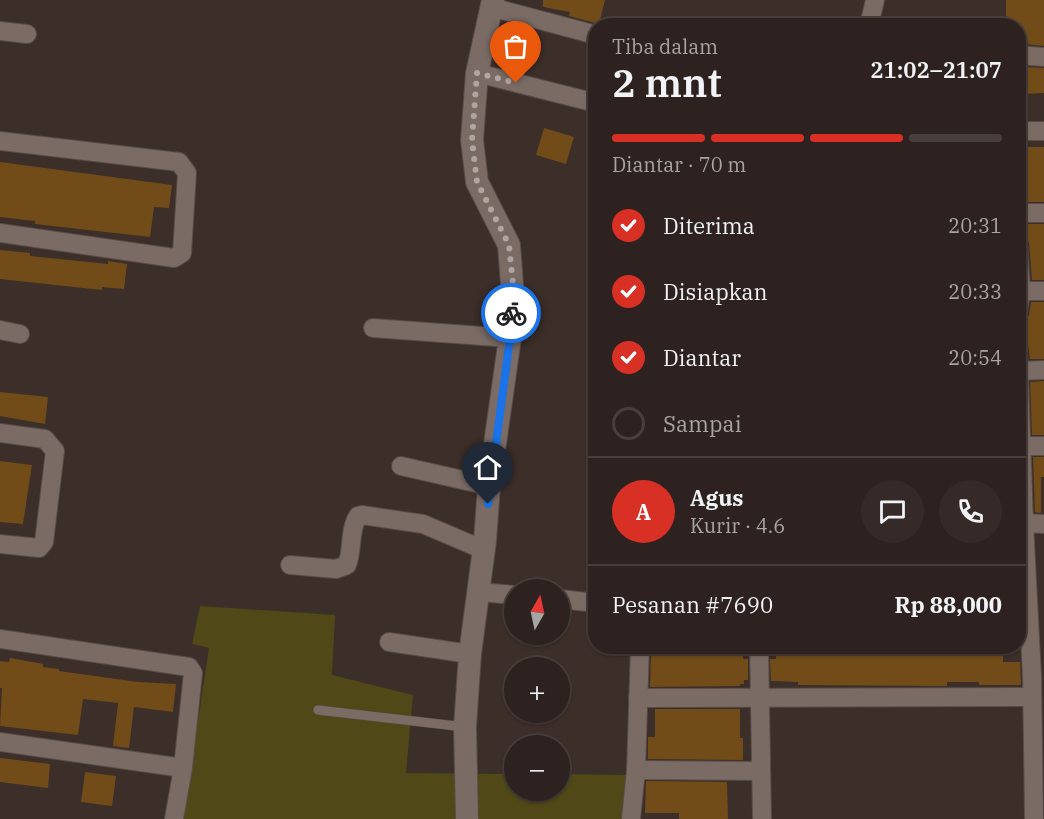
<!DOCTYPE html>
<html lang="id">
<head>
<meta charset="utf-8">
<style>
  body { margin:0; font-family:"IBM Plex Serif",serif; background:#352a28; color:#f1f3f6; height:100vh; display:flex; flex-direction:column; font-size:22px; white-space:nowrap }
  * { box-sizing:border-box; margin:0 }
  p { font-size:20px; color:#a7a4a4 }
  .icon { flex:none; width:33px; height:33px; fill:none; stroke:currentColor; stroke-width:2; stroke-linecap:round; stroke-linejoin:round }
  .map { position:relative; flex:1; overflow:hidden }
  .panel { position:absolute; left:588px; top:18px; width:438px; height:636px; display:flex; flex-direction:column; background:#2d221f; border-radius:24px; box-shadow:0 2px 4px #0004,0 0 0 2px #483f3d }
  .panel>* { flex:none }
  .needle { width:39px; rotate:9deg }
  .controls { position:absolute; left:504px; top:579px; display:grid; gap:12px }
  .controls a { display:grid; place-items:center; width:66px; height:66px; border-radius:50%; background:#2d221f; box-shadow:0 2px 4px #0004,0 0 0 2px #483f3d; font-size:30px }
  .pin { position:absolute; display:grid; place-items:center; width:51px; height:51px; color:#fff; margin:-62px -26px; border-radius:50% 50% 50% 0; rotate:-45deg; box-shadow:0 0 6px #0007 }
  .pin .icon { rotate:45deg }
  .courier { position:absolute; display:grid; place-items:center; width:60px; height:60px; margin:-30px; border:4px solid #1a73e8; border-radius:50%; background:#fff; color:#222; box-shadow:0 2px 8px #0007 }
  .headline em { font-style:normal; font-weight:600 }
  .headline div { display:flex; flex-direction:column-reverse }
  .headline { display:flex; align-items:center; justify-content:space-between; height:102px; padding:0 24px }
  h1 { font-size:39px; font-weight:600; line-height:45px }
  .bar { display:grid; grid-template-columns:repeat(4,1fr); gap:9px 6px; align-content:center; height:72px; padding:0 24px }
  .bar i { height:8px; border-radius:4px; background:#483f3d }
  .bar .selected { background:#d93025 }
  .bar p { grid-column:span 4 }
  .line { display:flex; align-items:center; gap:15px; padding:0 24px; border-top:2px solid #483f3d }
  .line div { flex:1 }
  .round { display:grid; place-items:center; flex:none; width:63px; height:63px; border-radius:32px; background:#352a28 }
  ol { padding:0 24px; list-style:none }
  li { display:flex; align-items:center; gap:18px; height:66px }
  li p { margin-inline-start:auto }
  li .icon { padding:6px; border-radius:50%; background:#d93025; color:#fff; stroke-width:4 }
  li:last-child { color:#a7a4a4 }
  li i { width:33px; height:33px; border:3px solid #483f3d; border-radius:50% }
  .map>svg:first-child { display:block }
  .green { fill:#504816 }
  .building { fill:#714c19 }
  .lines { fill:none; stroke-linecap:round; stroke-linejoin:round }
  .service-casing { stroke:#574c48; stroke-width:10 }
  .minor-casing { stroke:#574c48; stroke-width:20 }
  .tertiary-casing { stroke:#574c48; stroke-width:24 }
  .service { stroke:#7a6b65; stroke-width:9 }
  .minor { stroke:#7a6b65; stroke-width:18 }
  .tertiary { stroke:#7a6b65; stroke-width:22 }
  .done { stroke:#b0a6a1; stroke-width:6; stroke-dasharray:0 10.8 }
  .route { stroke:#1a73e8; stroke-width:8 }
</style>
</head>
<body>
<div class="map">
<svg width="1044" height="819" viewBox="0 0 1044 819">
  <rect width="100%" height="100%" fill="#3c2e29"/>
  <path class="green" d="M200,606L335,615L332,675L413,695L406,773L514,774V790H560V774L626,775L623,819H183L209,648L192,644Z"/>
  <g class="building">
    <path d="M543,0H605L599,24L569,16L570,12L543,7Z"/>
    <path d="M1006,0H1044V46L1025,44V40L1018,39V26H1006Z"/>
    <path d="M1025,67L1044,68V93L1025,94Z"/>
    <path d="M544,128L574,137L566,164L536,155Z"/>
    <path d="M1020,147H1044V202H1022Z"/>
    <path d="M0,162L172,185L169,208L154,207L150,237L35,224V221L0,217Z"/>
    <path d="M1022,224H1044V280H1032L1029,243L1027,237L1020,233Z"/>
    <path d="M0,250L30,253V256L108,264V261L127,264L124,289L102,287V290L0,279Z"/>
    <path d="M1031,302H1044V359H1030L1028,344L1023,339L1025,338V321L1029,315Z"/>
    <path d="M1044,381V435H1032L1030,382Z"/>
    <path d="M0,392L48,397L45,424L0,416Z"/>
    <path d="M1033,457H1044V477H1041V513L1035,512Z"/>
    <path d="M0,461L32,465L23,524L0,522Z"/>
    <path d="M656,646H743V659H748V680H744V684H740V686L650,687L651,656H656Z"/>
    <path d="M776,646H1003V662H1020L1021,685H979V682H947V686L798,685V682L771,681L770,659H776Z"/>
    <path d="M10,658L43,664V667L59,669V671L138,682L176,684L173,712L134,707L129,748L113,746L118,703L83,699L78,735L0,726L2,688H0V661L9,662Z"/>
    <path d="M655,709H740V738H743V760L648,759V737H655Z"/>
    <path d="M0,758L50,764L48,788L0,782Z"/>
    <path d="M85,772L116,776L112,806L81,802Z"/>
    <path d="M646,781L727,782L728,819H679V813H645Z"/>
  </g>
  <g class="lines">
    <defs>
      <path id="service" d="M318,710L465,727"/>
      <g id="minor">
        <path d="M491,7L596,35"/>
        <path d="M869,26L875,0"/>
        <path d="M0,31L27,34"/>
        <path d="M1018,55L1044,57"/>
        <path d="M477,73L596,103"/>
        <path d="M1018,131H1044"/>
        <path d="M0,141L179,162L187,173L182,253L174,258L0,233"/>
        <path d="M1018,213H1044"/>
        <path d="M1018,244L1021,291L1018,313"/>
        <path d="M1021,291H1044"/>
        <path d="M373,328L510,338"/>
        <path d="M0,330L20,334"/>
        <path d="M1018,349L1024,523L1032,676L1034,819"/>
        <path d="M1019,371L1044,370"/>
        <path d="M0,433L45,439L55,451L44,542L39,548L0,544"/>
        <path d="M1022,446H1044"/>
        <path d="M401,466L489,486"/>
        <path d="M1024,523L1044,524"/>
        <path d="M290,565L336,569L347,565C353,550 349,530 358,516L362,515L423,524L484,550"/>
        <path d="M479,592L514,595"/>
        <path d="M560,599L596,603"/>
        <path d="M0,639L189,667L193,673L183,768L174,819"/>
        <path d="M389,642L470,654"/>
        <path d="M759,646L762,819"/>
        <path d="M638,698L1032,697"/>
        <path d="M0,742L183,768"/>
        <path d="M636,770L761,771"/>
        <path d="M631,819L636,770L640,646"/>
      </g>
      <path id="tertiary" d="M467,819L465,727L470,654L485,541L489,486L510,338L512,284L509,245L477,182L472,140L477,73L493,0"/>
    </defs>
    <use href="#service" class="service-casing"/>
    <use href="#minor" class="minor-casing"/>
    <use href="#tertiary" class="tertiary-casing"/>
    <use href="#service" class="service"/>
    <use href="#minor" class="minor"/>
    <use href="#tertiary" class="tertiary"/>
  </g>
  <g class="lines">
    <path class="done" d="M511,313L513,284L509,245L477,182L472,140L477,73L516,83"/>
    <path class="route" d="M488,504L510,338L511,313"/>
  </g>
</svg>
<div class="controls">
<a><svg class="needle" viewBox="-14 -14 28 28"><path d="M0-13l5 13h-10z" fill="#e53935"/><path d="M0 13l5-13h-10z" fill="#a7a4a4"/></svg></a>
<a>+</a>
<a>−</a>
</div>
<div class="pin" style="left:516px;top:83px;background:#ea580c"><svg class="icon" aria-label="bag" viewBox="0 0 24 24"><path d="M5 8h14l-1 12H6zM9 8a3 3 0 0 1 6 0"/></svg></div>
<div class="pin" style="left:488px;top:504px;background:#1f2937"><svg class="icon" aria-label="home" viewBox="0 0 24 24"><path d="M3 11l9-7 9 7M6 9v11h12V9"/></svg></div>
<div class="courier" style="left:511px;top:313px"><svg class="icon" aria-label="bike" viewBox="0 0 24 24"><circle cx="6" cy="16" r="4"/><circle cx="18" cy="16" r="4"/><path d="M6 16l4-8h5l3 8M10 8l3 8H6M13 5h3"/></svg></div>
<section class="panel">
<div class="headline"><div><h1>2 mnt</h1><p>Tiba dalam</p></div><em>21:02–21:07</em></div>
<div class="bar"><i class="selected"></i><i class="selected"></i><i class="selected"></i><i></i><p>Diantar · 70 m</p></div>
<ol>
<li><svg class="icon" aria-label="check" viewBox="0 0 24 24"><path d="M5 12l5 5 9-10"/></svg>Diterima<p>20:31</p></li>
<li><svg class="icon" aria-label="check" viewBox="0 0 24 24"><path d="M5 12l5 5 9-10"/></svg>Disiapkan<p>20:33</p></li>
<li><svg class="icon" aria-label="check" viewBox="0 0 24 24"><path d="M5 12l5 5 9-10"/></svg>Diantar<p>20:54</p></li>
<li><i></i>Sampai</li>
</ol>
<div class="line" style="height:108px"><b class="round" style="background:#d93025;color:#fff">A</b><div><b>Agus</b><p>Kurir · 4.6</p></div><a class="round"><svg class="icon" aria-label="chat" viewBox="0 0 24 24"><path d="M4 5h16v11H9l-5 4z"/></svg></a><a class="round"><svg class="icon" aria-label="phone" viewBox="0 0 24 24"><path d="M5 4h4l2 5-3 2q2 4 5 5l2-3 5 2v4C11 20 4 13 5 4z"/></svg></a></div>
<div class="line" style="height:78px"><div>Pesanan #7690</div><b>Rp 88,000</b></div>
</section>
</div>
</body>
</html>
